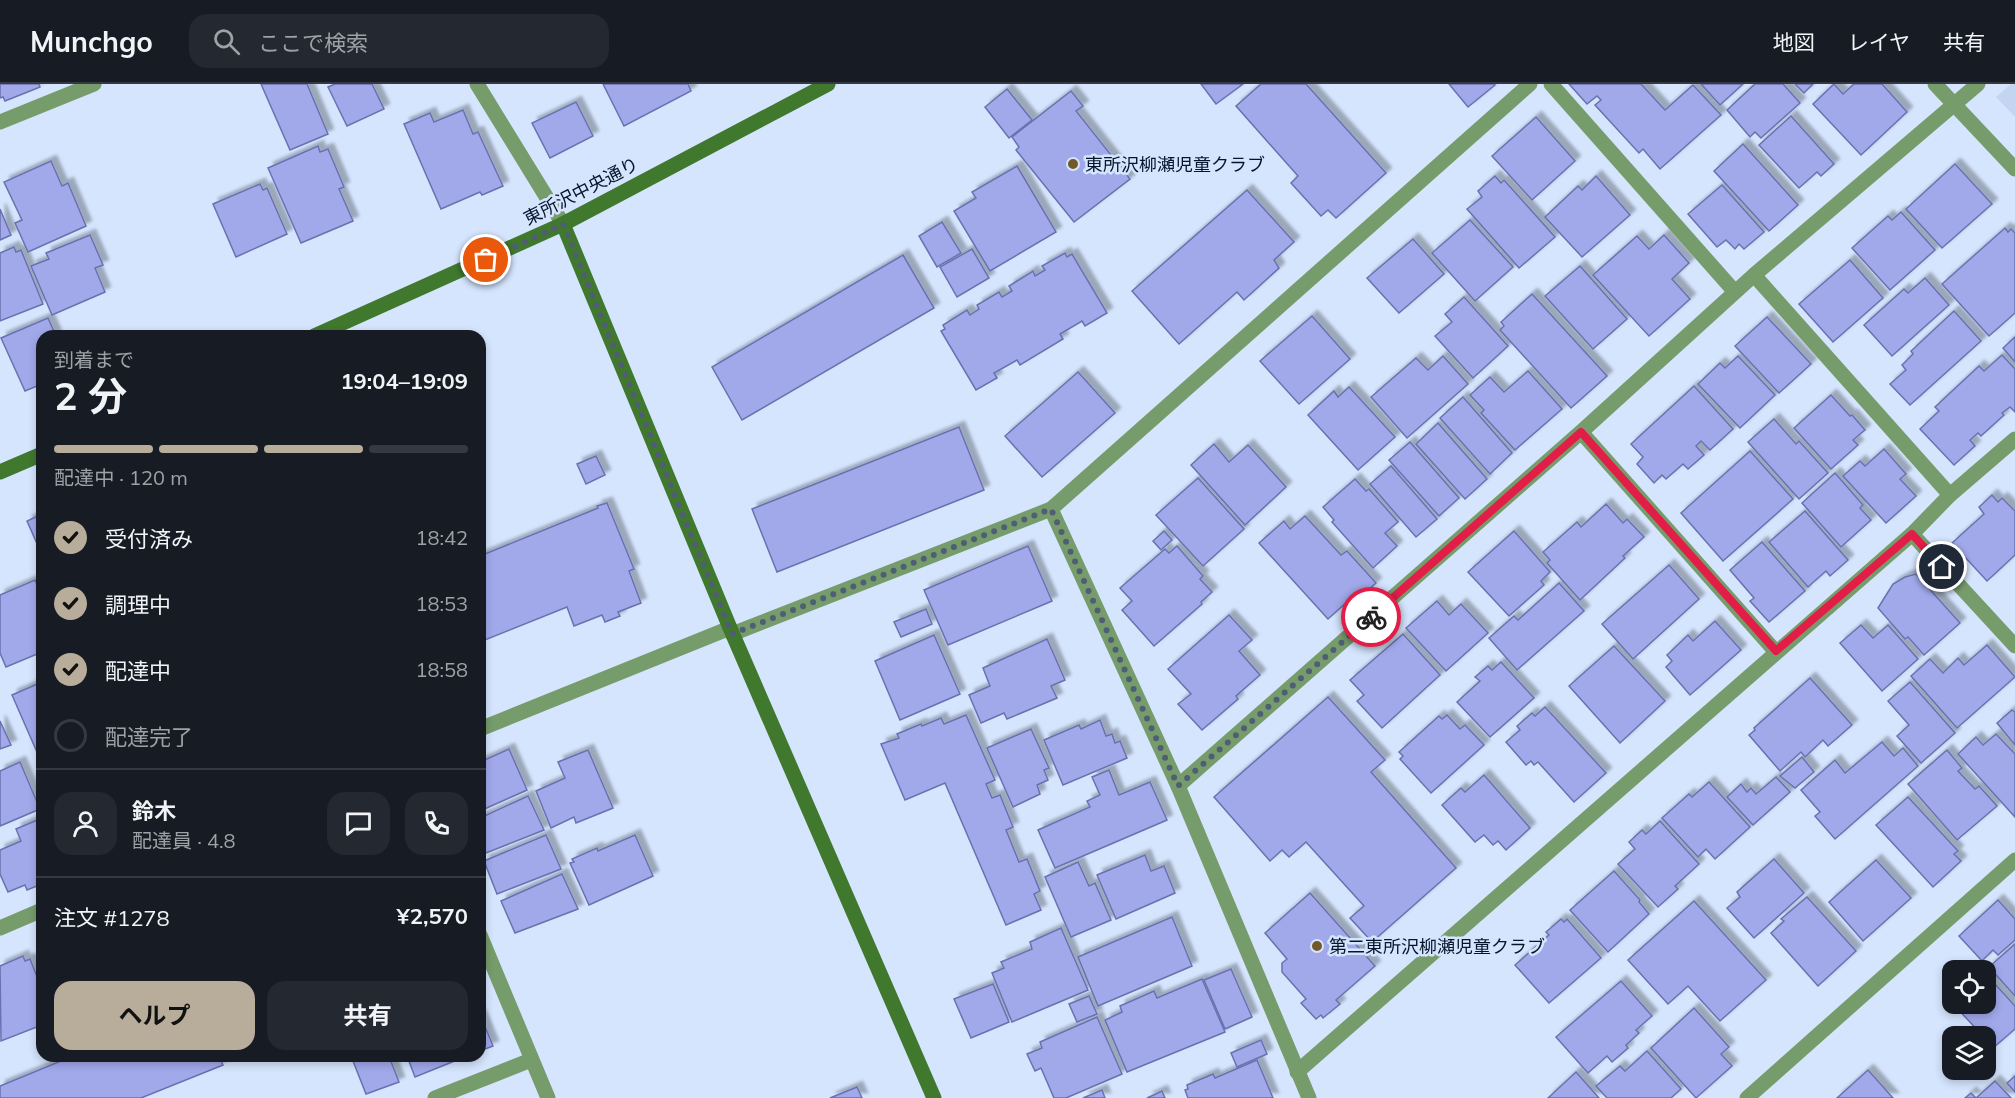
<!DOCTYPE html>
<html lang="ja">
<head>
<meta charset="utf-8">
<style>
  body { margin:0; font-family:Mulish,"Noto Sans JP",sans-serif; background:#242831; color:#f1f3f6; height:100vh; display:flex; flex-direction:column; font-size:22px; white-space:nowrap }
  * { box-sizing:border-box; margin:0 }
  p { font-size:20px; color:#9ea1a6 }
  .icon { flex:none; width:33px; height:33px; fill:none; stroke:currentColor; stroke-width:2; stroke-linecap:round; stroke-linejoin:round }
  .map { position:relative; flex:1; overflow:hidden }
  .sheet { position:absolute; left:36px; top:246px; width:450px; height:732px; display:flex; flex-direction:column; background:#171b24; border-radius:18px; box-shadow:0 3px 9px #0003 }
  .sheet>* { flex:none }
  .buttons { position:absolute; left:1942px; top:876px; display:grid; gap:12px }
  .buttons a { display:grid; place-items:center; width:54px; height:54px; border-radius:12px; background:#171b24; box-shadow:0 3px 9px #0003; font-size:30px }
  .pin { position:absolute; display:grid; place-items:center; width:51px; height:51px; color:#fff; margin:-26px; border:3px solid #fff; border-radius:50%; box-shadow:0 2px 6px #0007 }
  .courier { position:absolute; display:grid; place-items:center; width:60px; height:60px; margin:-30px; border:4px solid #e11d48; border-radius:50%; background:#fff; color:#222; box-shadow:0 2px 8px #0007 }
  .head em { font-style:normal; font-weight:700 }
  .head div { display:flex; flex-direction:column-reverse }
  .head { display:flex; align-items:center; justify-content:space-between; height:102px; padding:0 18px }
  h1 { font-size:39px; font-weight:700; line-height:45px }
  .bar { display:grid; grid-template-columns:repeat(4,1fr); gap:9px 6px; align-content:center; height:72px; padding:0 18px }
  .bar i { height:8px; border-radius:4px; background:#363941 }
  .bar .selected { background:#b8ad9a }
  .bar p { grid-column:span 4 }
  .line { display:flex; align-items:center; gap:15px; padding:0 18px; border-top:2px solid #363941 }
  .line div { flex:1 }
  .round { display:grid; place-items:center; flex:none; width:63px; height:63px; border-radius:18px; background:#242831 }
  ol { padding:0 18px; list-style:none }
  li { display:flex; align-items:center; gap:18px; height:66px }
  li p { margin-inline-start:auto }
  li .icon { padding:6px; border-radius:50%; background:#b8ad9a; color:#111; stroke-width:4 }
  li:last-child { color:#9ea1a6 }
  li i { width:33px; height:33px; border:3px solid #363941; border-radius:50% }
  .cta { display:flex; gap:12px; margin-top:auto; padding:12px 18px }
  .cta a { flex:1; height:69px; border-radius:18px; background:#b8ad9a; color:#111; font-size:24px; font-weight:700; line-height:69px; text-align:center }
  .cta a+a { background:#242831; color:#f1f3f6 }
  header { display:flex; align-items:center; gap:36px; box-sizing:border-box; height:84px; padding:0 30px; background:#171b24; border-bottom:2px solid #363941 }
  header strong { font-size:28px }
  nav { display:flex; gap:33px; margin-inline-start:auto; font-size:21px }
  .search { width:420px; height:54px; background:#242831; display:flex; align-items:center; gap:15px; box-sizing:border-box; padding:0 21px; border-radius:18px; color:#9ea1a6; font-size:22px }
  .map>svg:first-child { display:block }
  .built { fill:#c3d5f0 }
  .building { fill:#a1a9eb; stroke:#6a71af; stroke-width:1.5; filter:url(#shadow) }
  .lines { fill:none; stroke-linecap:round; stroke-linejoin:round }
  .street { stroke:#779c6c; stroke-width:15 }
  .secondary { stroke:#40782d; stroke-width:15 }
  .done { stroke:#4f5e75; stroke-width:6; stroke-dasharray:0 10.8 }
  .route { stroke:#e11d48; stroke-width:8 }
  .poi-dot { fill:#73582a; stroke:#d5e5fe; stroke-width:2 }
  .labels { text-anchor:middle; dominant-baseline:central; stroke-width:5; stroke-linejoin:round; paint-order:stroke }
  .poi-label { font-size:18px; fill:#07152b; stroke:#d5e5fe; text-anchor:start }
  .street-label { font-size:18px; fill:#07152b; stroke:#d5e5fe }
</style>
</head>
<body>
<header>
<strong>Munchgo</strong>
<div class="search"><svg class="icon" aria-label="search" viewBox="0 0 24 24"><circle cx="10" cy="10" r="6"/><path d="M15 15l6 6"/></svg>ここで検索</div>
<nav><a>地図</a><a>レイヤ</a><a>共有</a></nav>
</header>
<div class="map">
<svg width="2015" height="1014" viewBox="0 0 2015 1014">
  <defs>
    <filter id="shadow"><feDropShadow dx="5.5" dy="-5.5" stdDeviation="1.5" flood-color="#0004"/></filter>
  </defs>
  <rect width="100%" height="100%" fill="#d5e5fe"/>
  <path class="built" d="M2011,0H2015V33L1996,13Z"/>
  <g class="building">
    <path d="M0,0H39L40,3L5,17L3,13L0,14Z"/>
    <path d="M261,0H307L328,50L290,66Z"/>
    <path d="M335,0H372L384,25L347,42L328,3Z"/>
    <path d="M603,0H688L691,7L624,42Z"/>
    <path d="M1201,0H1243L1216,20Z"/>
    <path d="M1261,0H1306L1386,89L1336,134L1328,126L1321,132L1291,99L1298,92L1236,22Z"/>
    <path d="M1449,0H1494L1495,1L1468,23Z"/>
    <path d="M1569,0H1641L1665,26L1693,1L1721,31L1660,85L1643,65L1639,69L1595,21L1601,16L1597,12L1587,20Z"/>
    <path d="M1701,0H1743L1720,21Z"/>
    <path d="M1755,0H1783L1800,19L1761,54L1755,48L1750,53L1727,26Z"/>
    <path d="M1795,0H1813L1804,9Z"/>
    <path d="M1834,0L1843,10L1854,0H1882L1907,28L1861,71L1813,20Z"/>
    <path d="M1007,5L1032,36L1009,54L985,23Z"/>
    <path d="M1071,7L1083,22L1076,27L1130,95L1074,138L1016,66L1019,63L1012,53Z"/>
    <path d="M576,18L593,52L550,74L532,39Z"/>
    <path d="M463,26L473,50L478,48L503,102L482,111L480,108L441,125L404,40L430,29L434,38Z"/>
    <path d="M1791,32L1834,80L1821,92L1817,88L1799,104L1759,61Z"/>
    <path d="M1536,33L1575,77L1532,116L1492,72Z"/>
    <path d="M1743,60L1798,121L1769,147L1714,87Z"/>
    <path d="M318,62L320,68L328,65L344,103L339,105L353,137L301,159L268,84Z"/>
    <path d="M51,77L62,102L68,99L86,142L28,168L15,139L22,136L4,98Z"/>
    <path d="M1955,80L1992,120L1942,164L1906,125Z"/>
    <path d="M1017,82L1056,148L990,187L954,127L976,114L972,108Z"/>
    <path d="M1495,92L1501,99L1504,96L1555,153L1519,184L1467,125L1482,113L1478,107Z"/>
    <path d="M1596,92L1630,131L1582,173L1545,133L1578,102L1582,106Z"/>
    <path d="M260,100L263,106L267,104L287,150L236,173L213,120Z"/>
    <path d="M1722,101L1764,148L1744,165L1739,160L1735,165L1726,156L1717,163L1688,130Z"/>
    <path d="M1247,106L1294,158L1274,176L1279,184L1244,216L1237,208L1179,260L1132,207Z"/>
    <path d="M0,125L11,151L0,156Z"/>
    <path d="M1901,128L1935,166L1890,206L1852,164L1888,132L1892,136Z"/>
    <path d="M1470,136L1513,183L1475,217L1432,169Z"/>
    <path d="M942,138L961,169L937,183L919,152Z"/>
    <path d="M2005,144L2008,148L2011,145L2015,149V229L1989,252L1942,200Z"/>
    <path d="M90,151L103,181L95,184L105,208L52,231L31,182L49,175L46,169Z"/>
    <path d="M1664,151L1689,179L1672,195L1690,215L1649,252L1593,191L1637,152L1649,165Z"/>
    <path d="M1413,155L1444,190L1399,229L1367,194Z"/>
    <path d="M14,163L16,168L21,166L43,220L0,237V169Z"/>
    <path d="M972,165L989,194L957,213L940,183Z"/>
    <path d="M1065,169L1067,173L1072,170L1107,229L1085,242L1082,237L1060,250L1063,255L1020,281L1017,276L994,289L997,294L976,306L941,247L945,245L943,241L967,226L970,231L979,225L977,221L999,208L1002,213L1012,207L1009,202L1033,187L1035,192L1045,186L1042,182Z"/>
    <path d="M903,171L934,224L742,336L712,283Z"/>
    <path d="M1850,176L1883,214L1833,258L1799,220Z"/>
    <path d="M1580,182L1627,235L1593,265L1545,212Z"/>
    <path d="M1925,194L1949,221L1892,272L1864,241L1904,205L1908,209Z"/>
    <path d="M1532,210L1607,292L1571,324L1500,246L1504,242L1501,238Z"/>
    <path d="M1464,213L1508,262L1473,294L1435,252L1452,238L1445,230Z"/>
    <path d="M1954,227L1981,257L1910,321L1890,300L1906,286L1902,281L1913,270L1911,267Z"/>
    <path d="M1312,232L1350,275L1299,320L1260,277Z"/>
    <path d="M1767,233L1811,280L1779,309L1735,262Z"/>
    <path d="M48,234L56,252H42V300L25,307L1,254Z"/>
    <path d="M2015,253V278L2003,264Z"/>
    <path d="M2002,271L2015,285V328L2010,323L2002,329L2004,331L1981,352L1978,349L1970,356L1975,362L1954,381L1920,345L1939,327L1935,323L1979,282L1984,287Z"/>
    <path d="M1443,272L1468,300L1407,354L1371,313L1416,274L1428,286Z"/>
    <path d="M1738,272L1775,311L1740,344L1698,300L1720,279L1725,284Z"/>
    <path d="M1528,287L1562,325L1515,366L1481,329L1484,326L1470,311L1490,293L1504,308Z"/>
    <path d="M1078,288L1115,329L1042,393L1005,352Z"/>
    <path d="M1694,302L1733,345L1710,366L1701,357L1696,362L1704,371L1688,385L1683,380L1666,395L1662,391L1654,399L1637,380L1643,373L1631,360Z"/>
    <path d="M1349,303L1395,353L1358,386L1308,331L1334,307L1338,313Z"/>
    <path d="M1831,311L1850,332L1852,331L1865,346L1853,356L1858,361L1831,385L1794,344Z"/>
    <path d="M1463,313L1512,369L1490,390L1440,334Z"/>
    <path d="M1774,335L1796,360L1799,357L1828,389L1799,415L1748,358Z"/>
    <path d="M1438,339L1487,395L1465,415L1416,360Z"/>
    <path d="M959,343L984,406L777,488L752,425Z"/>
    <path d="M1410,358L1459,414L1439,432L1389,376Z"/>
    <path d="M1214,360L1229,378L1248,361L1286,403L1245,441L1191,381Z"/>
    <path d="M1884,365L1906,390L1900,395L1916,412L1886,439L1843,392L1860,377L1865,382Z"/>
    <path d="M1750,367L1793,415L1723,477L1681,429Z"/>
    <path d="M596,372L605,391L586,400L577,380Z"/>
    <path d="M1391,382L1437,435L1416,453L1370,400Z"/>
    <path d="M1835,389L1863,421L1860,424L1871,436L1841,463L1802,419Z"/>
    <path d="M1198,394L1244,445L1203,482L1156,431Z"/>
    <path d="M1355,395L1366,407L1369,405L1398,438L1385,449L1397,462L1373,484L1332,438L1334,436L1323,423Z"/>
    <path d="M1992,411L1998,418L2002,414L2015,427V471L1987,497L1952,459L1984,430L1979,423Z"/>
    <path d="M607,419L634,485L629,487L641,519L618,528L620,532L605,538L602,531L574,542L567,523L480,558V472L598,424L597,422Z"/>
    <path d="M1606,420L1623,439L1627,435L1644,453L1623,472L1625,474L1580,516L1547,479L1550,476L1543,468L1577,438L1581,443Z"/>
    <path d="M1805,427L1848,476L1830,492L1826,487L1808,503L1769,458Z"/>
    <path d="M42,430V471L27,437Z"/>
    <path d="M1305,432L1341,471L1347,467L1376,499L1351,522L1347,518L1328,535L1259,459L1284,437L1290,445Z"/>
    <path d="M1164,447L1172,456L1161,466L1153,457Z"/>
    <path d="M1514,447L1550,488L1541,497L1544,501L1509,532L1468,488Z"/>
    <path d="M1762,458L1805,507L1769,538L1750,517L1754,514L1730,486Z"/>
    <path d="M1028,462L1052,517L948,561L924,506Z"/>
    <path d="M1177,462L1203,492L1200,495L1212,508L1201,518L1202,520L1154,562L1122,526L1132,517L1120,504L1165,465L1169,469Z"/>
    <path d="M1669,481L1699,515L1633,575L1602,540Z"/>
    <path d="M1916,490L1960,539L1924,571L1908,553L1905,555L1878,524L1893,500L1905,493Z"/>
    <path d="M35,496L38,503L42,501V568L6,583L0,569V511Z"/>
    <path d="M1559,499L1584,527L1517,586L1489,554L1514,532L1518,536Z"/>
    <path d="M1437,517L1449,531L1461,520L1488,549L1446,587L1406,544Z"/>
    <path d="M926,525L932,540L901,553L894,538Z"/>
    <path d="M1229,531L1252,556L1239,567L1260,591L1236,612L1238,615L1202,646L1178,620L1191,610L1168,585Z"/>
    <path d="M1715,537L1741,566L1690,611L1666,583L1672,577L1667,571L1688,551L1693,557Z"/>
    <path d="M1861,541L1873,554L1888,541L1918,575L1882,607L1840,559Z"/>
    <path d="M1403,550L1440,591L1382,644L1357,617L1364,611L1350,596Z"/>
    <path d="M934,551L960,610L900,636L875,577Z"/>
    <path d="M1047,555L1065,596L1051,602L1057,614L1007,635L1004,629L981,639L969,611L990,602L983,584Z"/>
    <path d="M1987,561L2015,593L1957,644L1911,592L1930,575L1943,589L1958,574L1964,581Z"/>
    <path d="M1614,562L1665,617L1620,659L1569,602Z"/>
    <path d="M1501,578L1534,614L1490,653L1457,618L1480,597L1475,593L1488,582L1492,586Z"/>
    <path d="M1810,594L1852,641L1828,662L1823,656L1805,673L1801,668L1780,687L1749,651L1755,646L1754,644Z"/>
    <path d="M42,598V674L40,675L12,611Z"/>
    <path d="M1910,598L1955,649L1921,679L1897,652L1909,641L1888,617Z"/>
    <path d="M1328,613L1385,676L1371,688L1456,784L1372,858L1350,834L1364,822L1306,758L1289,773L1282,766L1270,777L1214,713Z"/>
    <path d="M1545,623L1606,689L1574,718L1538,678L1534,681L1531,677L1526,681L1506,658L1520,646L1517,642L1532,629L1535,632Z"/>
    <path d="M2012,626L2015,628V661L1997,639Z"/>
    <path d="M966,631L995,696L986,700L992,714L1000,711L1013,743L1006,746L1019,778L1027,775L1040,807L1034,810L1041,826L1006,841L945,699L905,716L881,660L899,654L897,650L921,640L922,642L941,634L944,640Z"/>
    <path d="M1447,631L1460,645L1465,641L1484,661L1431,709L1400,675L1403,672L1399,668L1439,632L1442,635Z"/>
    <path d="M1100,636L1106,652L1112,650L1115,659L1120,657L1127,674L1063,701L1044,656L1079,641L1081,645Z"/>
    <path d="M0,637L11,661L0,665Z"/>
    <path d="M1031,645L1049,684L1044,686L1048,696L1037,701L1040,710L1013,723L987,664Z"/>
    <path d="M1996,650L2015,670V733L1958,670L1976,653L1983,661Z"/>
    <path d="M1882,658L1894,672L1903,664L1918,682L1835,755L1815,732L1820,728L1801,706L1835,676L1845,689Z"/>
    <path d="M509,665L527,706L480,727V678Z"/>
    <path d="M588,666L613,724L576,739L574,733L551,744L536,707L565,694L558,678Z"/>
    <path d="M1947,666L1962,684L1958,687L1975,705L1979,702L1997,722L1957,756L1908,700Z"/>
    <path d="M1802,673L1814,688L1795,704L1780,692Z"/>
    <path d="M20,678L40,725L0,742V687Z"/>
    <path d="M1109,686L1119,711L1150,698L1167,736L1055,784L1038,746L1090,723L1087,717L1100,711L1092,693Z"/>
    <path d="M1484,691L1530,744L1506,766L1498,757L1493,761L1484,751L1475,758L1442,721L1461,704L1465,708Z"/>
    <path d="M1776,693L1790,708L1753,741L1727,713L1741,700L1747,708L1751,704L1756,710Z"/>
    <path d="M1709,698L1750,743L1715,775L1706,765L1698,773L1662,734L1689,710L1692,713Z"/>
    <path d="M528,712L544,746L481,771L480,734Z"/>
    <path d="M1908,713L1958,767L1954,770L1961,777L1933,803L1876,741Z"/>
    <path d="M42,734V800L27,806L25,801L8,808L0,790V766L21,757L16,745Z"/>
    <path d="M1660,737L1699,780L1675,802L1678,805L1658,823L1618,780L1635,765L1629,758L1642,746L1646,750Z"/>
    <path d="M546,751L561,785L497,810L484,777Z"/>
    <path d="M635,751L653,792L589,821L570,779L574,778L572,775L597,764L598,767Z"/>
    <path d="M1145,771L1151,787L1164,782L1175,809L1116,835L1097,791Z"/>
    <path d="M1774,775L1804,809L1754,854L1727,824L1740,813L1737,808Z"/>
    <path d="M1876,776L1911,814L1863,857L1829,818Z"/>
    <path d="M1078,778L1089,802L1095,799L1111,836L1071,853L1045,793Z"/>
    <path d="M1614,787L1640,816L1639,818L1649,830L1608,868L1570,826Z"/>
    <path d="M562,790L578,825L515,849L501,817Z"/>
    <path d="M1310,809L1375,882L1336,916L1340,920L1323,934L1321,931L1316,935L1301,919L1306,915L1282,888V879L1287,875L1265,849Z"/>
    <path d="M1807,813L1856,867L1818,902L1771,849L1784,837L1781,835Z"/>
    <path d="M1998,816L2015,835V856L1998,871L1993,866L1982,877L1959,852Z"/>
    <path d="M1694,817L1766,896L1720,937L1688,902L1668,920L1628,876Z"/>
    <path d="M1172,833L1192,882L1098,922L1078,873Z"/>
    <path d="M1561,835L1564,838L1567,835L1601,874L1549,919L1515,881L1549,851L1546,848Z"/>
    <path d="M1061,844L1088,906L1012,938L992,889L1004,884L1001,878L1032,865L1030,858Z"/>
    <path d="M2015,860V912L1989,883Z"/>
    <path d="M23,872L25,877L30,875L40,900H42V941L1,957L0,882Z"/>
    <path d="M1231,885L1252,933L1225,945L1204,896Z"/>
    <path d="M1986,890L2015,922V945L1993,964L1986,956V952H1983L1953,920H1986Z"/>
    <path d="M1202,895L1225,948L1127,988L1105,936L1122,928L1120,922L1154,907L1157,914Z"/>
    <path d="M1621,897L1652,932L1636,946L1639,949L1626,961L1628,964L1612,978L1607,972L1588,989L1556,953Z"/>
    <path d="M993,900L1009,938L971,954L954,915Z"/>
    <path d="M1089,912L1097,930L1077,938L1069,920Z"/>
    <path d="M1694,924L1729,963L1721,970L1732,982L1696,1014L1651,964Z"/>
    <path d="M480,930L493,962L480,967Z"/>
    <path d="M1097,933L1122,990L1066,1014H1054L1041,984L1035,987L1027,970L1042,964L1040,958Z"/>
    <path d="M1261,956L1267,970L1237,983L1231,969Z"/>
    <path d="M1647,967L1681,1005L1671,1014H1607L1596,1002L1620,982L1625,987Z"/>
    <path d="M73,972H219L223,981L141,1014H0V1002Z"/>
    <path d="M351,972H397L390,975L399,998L366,1010Z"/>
    <path d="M407,972H467L415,993Z"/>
    <path d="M1257,976L1273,1014H1188L1185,1006L1188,1005L1187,1001L1213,990L1215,994Z"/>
    <path d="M1868,986L1893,1014H1837Z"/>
    <path d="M1576,988L1599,1014H1548Z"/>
    <path d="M2015,992V1008L2007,999Z"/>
    <path d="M1995,997L2011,1014H1965L1971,1009L1976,1014Z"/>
    <path d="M857,1003L862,1014H830Z"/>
    <path d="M1102,1006L1105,1014H1083Z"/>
    <path d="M1162,1007L1165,1014H1147Z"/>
  </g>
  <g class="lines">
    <g class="street">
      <path d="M477,0L563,140"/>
      <path d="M1551,0L1735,208"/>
      <path d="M1935,0L2015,85"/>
      <path d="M0,38L94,0"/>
      <path d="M1754,191L1950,411"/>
      <path d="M1581,348L1776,568"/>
      <path d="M1051,425L1178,702L1309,1014"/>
      <path d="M1912,450L2015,562"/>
      <path d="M732,550L1051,425L1530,0"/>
      <path d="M480,645L730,544"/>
      <path d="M1178,702L1581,348L1754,191L1978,0"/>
      <path d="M0,844L42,826"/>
      <path d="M480,851L548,1014"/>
      <path d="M1297,988L1912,450L1950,411L2015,355"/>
      <path d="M435,1014L531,976"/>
      <path d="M1747,1014L2015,776"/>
    </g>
    <g class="secondary">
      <path d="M563,140L730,544L934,1014"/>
      <path d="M314,252L563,140L828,0"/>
      <path d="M0,388L42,370"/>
    </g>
  </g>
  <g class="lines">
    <path class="done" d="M486,176L563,140L732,550L1051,425L1178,702L1371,533"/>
    <path class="route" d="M1371,533L1581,348L1776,567L1912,450L1942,483"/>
  </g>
  <g class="poi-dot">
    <circle cx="1073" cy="80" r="6"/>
    <circle cx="1317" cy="862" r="6"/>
  </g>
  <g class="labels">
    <g class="poi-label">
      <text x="1085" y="80">東所沢柳瀬児童クラブ</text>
      <text x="1329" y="862">第二東所沢柳瀬児童クラブ</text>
    </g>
    <g class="street-label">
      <text transform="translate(581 107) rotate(-27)">東所沢中央通り</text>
    </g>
  </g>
</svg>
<div class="buttons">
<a><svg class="icon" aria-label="locate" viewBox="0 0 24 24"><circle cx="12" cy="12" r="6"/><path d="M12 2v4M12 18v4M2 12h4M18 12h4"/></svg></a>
<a><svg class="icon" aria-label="layers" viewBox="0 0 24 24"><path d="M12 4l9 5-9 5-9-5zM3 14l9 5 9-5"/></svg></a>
</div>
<div class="pin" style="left:486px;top:176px;background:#ea580c"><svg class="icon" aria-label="bag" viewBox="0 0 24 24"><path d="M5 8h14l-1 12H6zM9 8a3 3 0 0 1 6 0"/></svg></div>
<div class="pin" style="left:1942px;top:483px;background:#1f2937"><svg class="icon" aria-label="home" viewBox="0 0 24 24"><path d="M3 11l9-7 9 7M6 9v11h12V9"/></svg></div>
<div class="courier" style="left:1371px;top:533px"><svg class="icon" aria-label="bike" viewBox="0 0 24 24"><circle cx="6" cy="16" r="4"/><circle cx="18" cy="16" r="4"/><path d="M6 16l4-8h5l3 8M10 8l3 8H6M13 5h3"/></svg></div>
<section class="sheet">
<div class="head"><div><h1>2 分</h1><p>到着まで</p></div><em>19:04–19:09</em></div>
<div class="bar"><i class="selected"></i><i class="selected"></i><i class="selected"></i><i></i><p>配達中 · 120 m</p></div>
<ol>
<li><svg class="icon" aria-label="check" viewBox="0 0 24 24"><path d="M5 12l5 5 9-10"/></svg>受付済み<p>18:42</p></li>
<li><svg class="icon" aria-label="check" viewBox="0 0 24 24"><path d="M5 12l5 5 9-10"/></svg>調理中<p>18:53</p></li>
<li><svg class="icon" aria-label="check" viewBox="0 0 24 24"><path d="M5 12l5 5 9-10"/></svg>配達中<p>18:58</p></li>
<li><i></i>配達完了</li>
</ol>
<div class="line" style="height:108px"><a class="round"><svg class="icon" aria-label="person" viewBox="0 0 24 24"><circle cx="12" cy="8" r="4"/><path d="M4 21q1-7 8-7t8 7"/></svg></a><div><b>鈴木</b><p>配達員 · 4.8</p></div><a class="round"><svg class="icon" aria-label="chat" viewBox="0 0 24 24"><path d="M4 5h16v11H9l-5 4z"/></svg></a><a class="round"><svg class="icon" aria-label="phone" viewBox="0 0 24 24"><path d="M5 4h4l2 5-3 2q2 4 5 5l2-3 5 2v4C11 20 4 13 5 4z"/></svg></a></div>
<div class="line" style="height:78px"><div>注文 #1278</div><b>¥2,570</b></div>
<div class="cta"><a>ヘルプ</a><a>共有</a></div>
</section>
</div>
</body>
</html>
